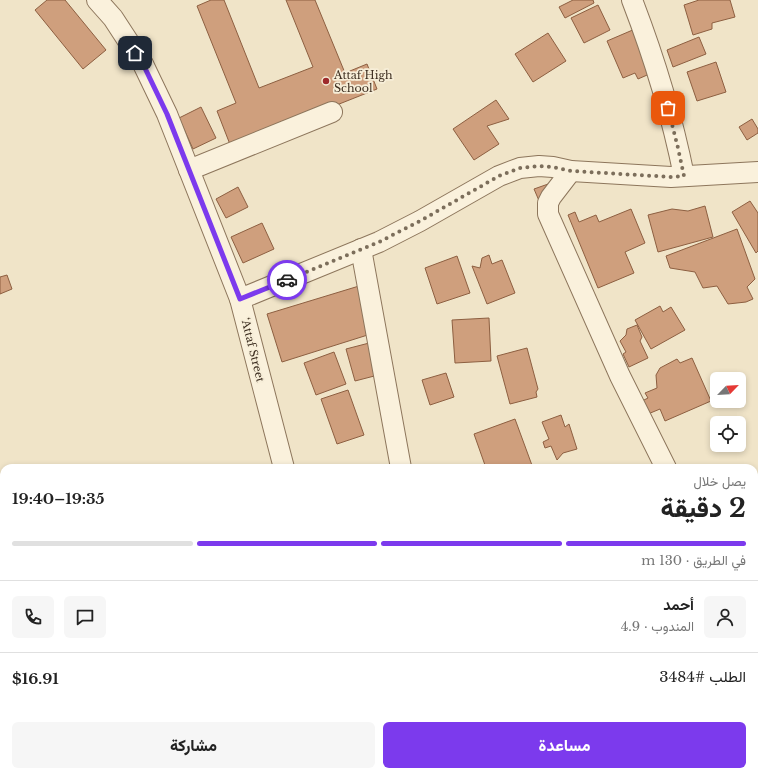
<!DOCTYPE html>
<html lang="ar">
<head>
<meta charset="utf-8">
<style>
  body { margin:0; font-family:"Libre Baskerville",Vazirmatn,serif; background:#f6f6f6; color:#222; direction:rtl; height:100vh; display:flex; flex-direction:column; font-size:15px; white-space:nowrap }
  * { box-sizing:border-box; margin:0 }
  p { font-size:13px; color:#767676 }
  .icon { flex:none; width:22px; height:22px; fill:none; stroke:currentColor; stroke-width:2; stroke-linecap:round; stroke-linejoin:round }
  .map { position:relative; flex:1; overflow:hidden; direction:ltr }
  .side { position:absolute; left:0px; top:464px; width:758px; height:312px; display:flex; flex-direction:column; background:#fff; border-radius:12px 12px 0 0; box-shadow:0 2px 6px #0003; direction:rtl }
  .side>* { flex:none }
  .needle { width:26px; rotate:65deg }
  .fabs { position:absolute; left:710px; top:372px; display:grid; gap:8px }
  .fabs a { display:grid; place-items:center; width:36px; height:36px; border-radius:6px; background:#fff; box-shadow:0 2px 6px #0003; font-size:20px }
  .pin { position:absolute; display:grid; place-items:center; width:34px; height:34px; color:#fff; margin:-17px; border-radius:8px; box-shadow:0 2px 6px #0006 }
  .courier { position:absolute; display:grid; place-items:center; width:40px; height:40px; margin:-20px; border:3px solid #7c3aed; border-radius:50%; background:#fff; color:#222; box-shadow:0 1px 5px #0007 }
  .overview em { font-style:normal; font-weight:800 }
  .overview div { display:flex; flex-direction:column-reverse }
  .overview { display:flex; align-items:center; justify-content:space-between; height:68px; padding:0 12px }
  h1 { font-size:26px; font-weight:800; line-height:30px }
  .bar { display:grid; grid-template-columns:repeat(4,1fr); gap:6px 4px; align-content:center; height:48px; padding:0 12px }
  .bar i { height:5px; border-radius:3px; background:#e0e0e0 }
  .bar .on { background:#7c3aed }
  .bar p { grid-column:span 4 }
  .line { display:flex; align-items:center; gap:10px; padding:0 12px; border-top:1px solid #e0e0e0 }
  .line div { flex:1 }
  .round { display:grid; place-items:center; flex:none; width:42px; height:42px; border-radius:6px; background:#f6f6f6 }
  .button { display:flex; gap:8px; margin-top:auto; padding:8px 12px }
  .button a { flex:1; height:46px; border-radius:6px; background:#7c3aed; color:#fff; font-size:16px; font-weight:800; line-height:46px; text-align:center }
  .button a+a { background:#f6f6f6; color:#222 }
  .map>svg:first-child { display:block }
  .building { fill:#cf9f7d; stroke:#8d5f41 }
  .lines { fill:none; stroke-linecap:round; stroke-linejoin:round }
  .minor-casing { stroke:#8d765c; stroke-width:22 }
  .minor { stroke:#faf1dc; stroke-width:20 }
  .done { stroke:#7c6e5b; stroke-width:4; stroke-dasharray:0 7.2 }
  .route { stroke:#7c3aed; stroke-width:5 }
  .poi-dot { fill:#9e2a2b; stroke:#f7eed8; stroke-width:1.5 }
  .labels { text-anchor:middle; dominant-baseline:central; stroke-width:3.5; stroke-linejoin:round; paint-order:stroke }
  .poi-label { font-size:11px; fill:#3d2e20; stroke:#f7eed8; text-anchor:start }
  .street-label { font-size:11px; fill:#3d2e20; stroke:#f7eed8 }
</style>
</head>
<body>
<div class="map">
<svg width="758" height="776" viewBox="0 0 758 776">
  <rect width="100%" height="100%" fill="#f0e4c8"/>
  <g class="building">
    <path d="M47,0H65L106,50L83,69L35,10Z"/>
    <path d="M211,0H224L259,88L313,67L286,0H315L345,73L367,64L377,89L231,147L217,111L236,103L197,6Z"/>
    <path d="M573,0H593L594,3L565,18L559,7Z"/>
    <path d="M699,0H730L735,17L712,23V29L693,35L684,5Z"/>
    <path d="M598,5L610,30L584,43L571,18Z"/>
    <path d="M635,29L654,72L638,79L635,73L623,78L607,41Z"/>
    <path d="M548,33L566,61L533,82L515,54Z"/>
    <path d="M699,37L706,54L673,67L667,50Z"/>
    <path d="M716,62L726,92L697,101L687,72Z"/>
    <path d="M496,100L509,119L487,126L499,144L474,160L453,129Z"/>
    <path d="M201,107L216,138L193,149L179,118Z"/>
    <path d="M752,119L758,129V133L747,140L739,127Z"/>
    <path d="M551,183L543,210L534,189Z"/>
    <path d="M238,187L248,207L226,218L216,199Z"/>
    <path d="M750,201L758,213V251L756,253L732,212Z"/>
    <path d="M705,206L713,237L658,252L648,215L672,209L688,211Z"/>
    <path d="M631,209L645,243L625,252L634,273L598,288L568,215L575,212L579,222L596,215L599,222Z"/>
    <path d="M262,223L274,249L243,263L231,237Z"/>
    <path d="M737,229L755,279L747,287L753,299L746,302L728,304L717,286L703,288L695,272L670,268L666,256Z"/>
    <path d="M489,255L492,264L502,260L515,293L487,304L472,266L480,268L482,258Z"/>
    <path d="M457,256L470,293L437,304L425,268Z"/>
    <path d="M7,275L12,289L0,294V277Z"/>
    <path d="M359,286L374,333L282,362L267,314Z"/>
    <path d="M660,306L663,312L671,307L685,330L651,349L635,320Z"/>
    <path d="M489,318L491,361L455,363L452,320Z"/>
    <path d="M637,325L642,337L640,341L648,358L629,367L623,354L626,352L620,341L626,335L627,329Z"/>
    <path d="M373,342L382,374L355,381L346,349Z"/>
    <path d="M527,348L538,389L536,392L537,397L510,404L497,356Z"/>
    <path d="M334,352L346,384L316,395L304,363Z"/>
    <path d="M692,358L711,401L665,421L660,409L648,414L642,401L648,398L645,393L657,388L656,375L660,368L677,359L680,363Z"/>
    <path d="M446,373L454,397L430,405L422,380Z"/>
    <path d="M348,390L364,435L337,444L321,399Z"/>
    <path d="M561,415L565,427L569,424L577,449L563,453L557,460L551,446L545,448L543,442L549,439L542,422Z"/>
    <path d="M515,419L533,468H486L474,434Z"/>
    <path d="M4,500V538L0,540V502Z"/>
    <path d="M4,660V672L0,663V661Z"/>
    <path d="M754,738L758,744V765L754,768Z"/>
    <path d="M408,772H450L452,776H403Z"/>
    <path d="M453,772H469L463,776H456Z"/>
    <path d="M513,772H554L546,776H516Z"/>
    <path d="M665,772H686L688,776H658Z"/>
    <path d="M703,772H737L739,776H705Z"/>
  </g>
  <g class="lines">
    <defs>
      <g id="minor">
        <path d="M97,0L113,18L143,64L167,114L240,299L284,468"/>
        <path d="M632,0C654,57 672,116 684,176"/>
        <path d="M189,170L332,112"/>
        <path d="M571,171L551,197L548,203V214L620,376L666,468"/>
        <path d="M361,249L401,468"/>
        <path d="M240,299L379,242L420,221L499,176L520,168L539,166L553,167L571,171L671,177L758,172"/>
        <path d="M754,503L758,502"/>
        <path d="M754,681L758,679"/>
        <path d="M32,772V776"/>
        <path d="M381,772L383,776"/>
        <path d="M612,772L615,776"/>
        <path d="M588,776L599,772"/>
      </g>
    </defs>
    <use href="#minor" class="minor-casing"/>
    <use href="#minor" class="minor"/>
  </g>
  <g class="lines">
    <path class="done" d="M287,280L379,242L420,221L499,176L520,168L539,166L553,167L571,171L671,177L684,176L678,148L668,108"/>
    <path class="route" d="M135,53L143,64L167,114L240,299L287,280"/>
  </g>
  <circle class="poi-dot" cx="326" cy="81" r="4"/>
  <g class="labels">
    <g class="poi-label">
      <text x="334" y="75">Attaf High<tspan x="334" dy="13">School</tspan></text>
    </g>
    <g class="street-label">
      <text transform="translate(253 350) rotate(76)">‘Attaf Street</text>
    </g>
  </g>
</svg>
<div class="fabs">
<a><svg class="needle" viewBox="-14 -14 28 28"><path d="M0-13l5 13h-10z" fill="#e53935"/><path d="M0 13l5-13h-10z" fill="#767676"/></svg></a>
<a><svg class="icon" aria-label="locate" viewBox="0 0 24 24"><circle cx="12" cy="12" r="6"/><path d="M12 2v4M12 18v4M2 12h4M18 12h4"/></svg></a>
</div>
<div class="pin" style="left:668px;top:108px;background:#ea580c"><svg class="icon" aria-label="bag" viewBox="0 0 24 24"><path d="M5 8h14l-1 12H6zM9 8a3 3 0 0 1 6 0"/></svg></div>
<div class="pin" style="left:135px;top:53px;background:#1f2937"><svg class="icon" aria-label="home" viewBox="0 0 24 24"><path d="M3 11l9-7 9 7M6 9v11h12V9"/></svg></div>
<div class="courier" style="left:287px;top:280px"><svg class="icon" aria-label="car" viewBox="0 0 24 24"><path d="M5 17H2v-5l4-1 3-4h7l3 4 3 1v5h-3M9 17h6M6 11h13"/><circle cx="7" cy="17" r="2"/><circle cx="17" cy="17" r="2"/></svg></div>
<section class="side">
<div class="overview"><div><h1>2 دقيقة</h1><p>يصل خلال</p></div><em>19:35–19:40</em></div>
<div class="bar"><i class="on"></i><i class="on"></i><i class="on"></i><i></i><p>في الطريق · 130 m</p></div>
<div class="line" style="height:72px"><a class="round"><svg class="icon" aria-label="person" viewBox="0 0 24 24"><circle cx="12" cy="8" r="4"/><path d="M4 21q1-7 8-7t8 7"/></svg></a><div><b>أحمد</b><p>المندوب · 4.9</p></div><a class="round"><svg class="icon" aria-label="chat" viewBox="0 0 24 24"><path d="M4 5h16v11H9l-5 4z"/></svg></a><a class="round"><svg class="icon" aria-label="phone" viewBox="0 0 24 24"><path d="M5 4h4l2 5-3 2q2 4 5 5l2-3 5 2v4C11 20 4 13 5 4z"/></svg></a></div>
<div class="line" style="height:52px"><div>الطلب #3484</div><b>$16.91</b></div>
<div class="button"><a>مساعدة</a><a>مشاركة</a></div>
</section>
</div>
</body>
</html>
